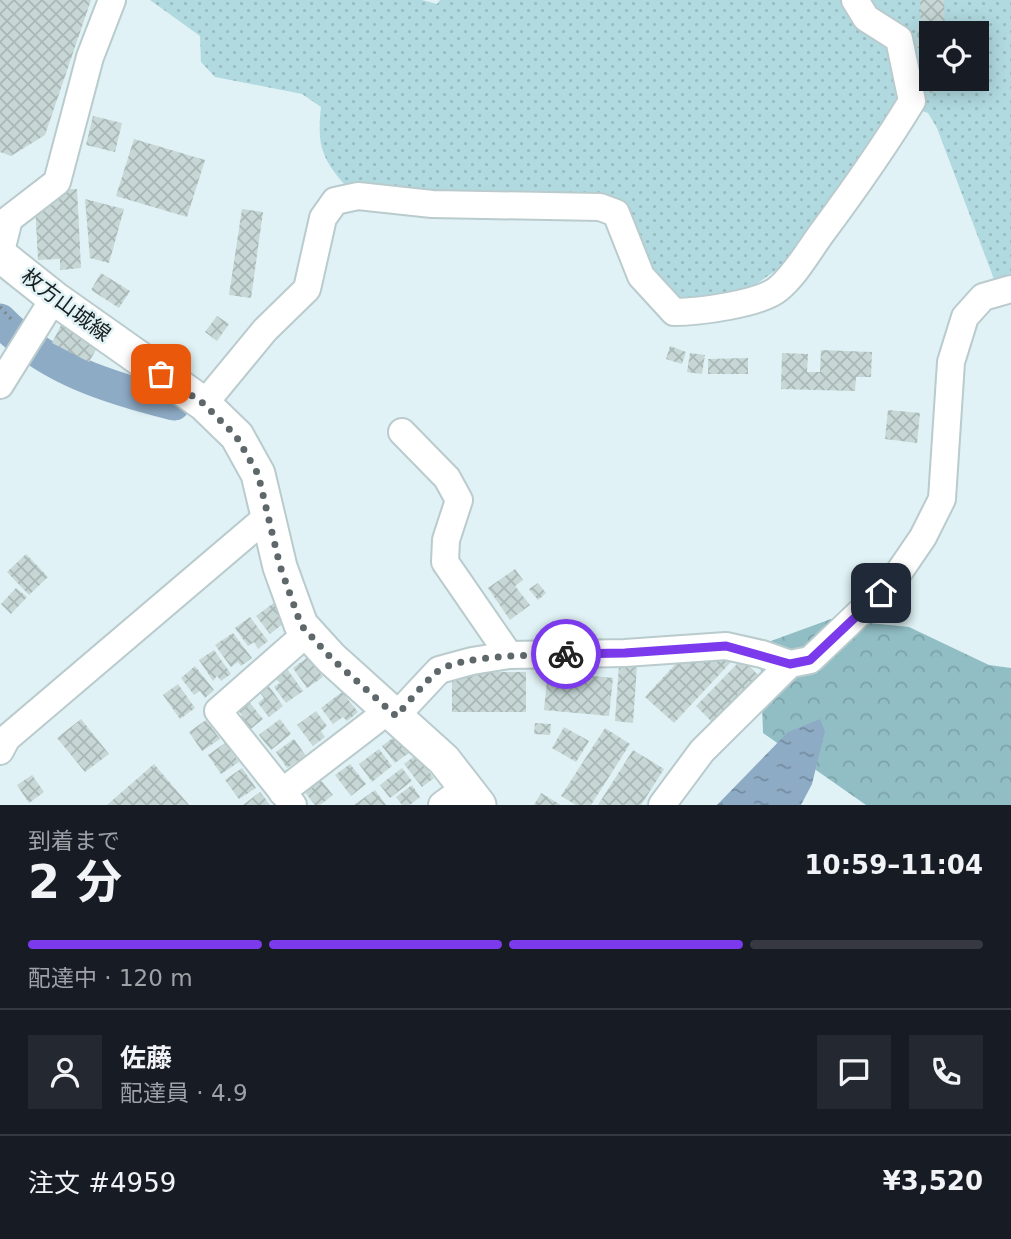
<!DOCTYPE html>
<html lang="ja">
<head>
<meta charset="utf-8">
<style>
  body { margin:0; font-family:"DejaVu Sans","Noto Sans JP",sans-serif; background:#242831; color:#f1f3f6; height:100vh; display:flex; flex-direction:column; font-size:26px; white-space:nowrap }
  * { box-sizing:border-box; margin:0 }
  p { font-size:23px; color:#9ea1a6 }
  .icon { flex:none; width:38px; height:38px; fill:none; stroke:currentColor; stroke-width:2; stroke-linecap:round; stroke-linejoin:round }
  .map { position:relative; height:805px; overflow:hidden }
  .details { display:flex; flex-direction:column; background:#171b24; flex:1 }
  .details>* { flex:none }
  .tools { position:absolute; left:919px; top:21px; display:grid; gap:14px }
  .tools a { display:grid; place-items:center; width:70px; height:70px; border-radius:0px; background:#171b24; box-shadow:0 4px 18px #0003; font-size:35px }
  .pin { position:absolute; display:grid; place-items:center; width:60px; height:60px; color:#fff; margin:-30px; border-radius:14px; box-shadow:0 4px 10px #0006 }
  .courier { position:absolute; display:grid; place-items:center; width:70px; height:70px; margin:-35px; border:5px solid #7c3aed; border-radius:50%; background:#fff; color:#222; box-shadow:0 2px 9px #0007 }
  .summary em { font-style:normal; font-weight:700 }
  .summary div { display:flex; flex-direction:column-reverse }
  .summary { display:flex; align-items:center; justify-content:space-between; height:119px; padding:0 28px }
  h1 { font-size:46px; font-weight:700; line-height:52px }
  .bar { display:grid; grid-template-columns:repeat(4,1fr); gap:10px 7px; align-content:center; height:84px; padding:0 28px }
  .bar i { height:9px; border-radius:5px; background:#363941 }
  .bar .selected { background:#7c3aed }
  .bar p { grid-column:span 4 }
  .line { display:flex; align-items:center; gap:18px; padding:0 28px; border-top:2px solid #363941 }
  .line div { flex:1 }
  .round { display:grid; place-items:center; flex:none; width:74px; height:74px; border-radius:0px; background:#242831 }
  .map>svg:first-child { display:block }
  .grass { fill:url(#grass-dots); fill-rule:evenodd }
  .forest { fill:url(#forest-crowns) }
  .water { fill:url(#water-ripples) }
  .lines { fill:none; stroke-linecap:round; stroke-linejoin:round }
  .river { stroke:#8eabc5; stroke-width:33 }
  .building { fill:url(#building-cross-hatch) }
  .minor-casing { stroke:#bacbcd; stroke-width:30 }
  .major-casing { stroke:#bacbcd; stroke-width:37 }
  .path { stroke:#7a8688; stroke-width:3.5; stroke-dasharray:2 5; stroke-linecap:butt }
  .minor { stroke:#fff; stroke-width:26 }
  .major { stroke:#fff; stroke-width:33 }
  .done { stroke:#5e686a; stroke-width:7; stroke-dasharray:0 12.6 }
  .route { stroke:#7c3aed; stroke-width:9 }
  .labels { text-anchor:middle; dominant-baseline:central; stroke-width:5; stroke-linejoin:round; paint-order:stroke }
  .street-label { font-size:21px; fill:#181e1f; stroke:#e0f2f5 }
</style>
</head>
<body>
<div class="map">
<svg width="1011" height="805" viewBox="0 0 1011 805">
  <defs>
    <pattern id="grass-dots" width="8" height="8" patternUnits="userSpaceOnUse" patternTransform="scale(1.75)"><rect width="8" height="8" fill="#b0dae0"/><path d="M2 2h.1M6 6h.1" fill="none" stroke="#97bbc0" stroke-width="1.8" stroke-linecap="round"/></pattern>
    <pattern id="forest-crowns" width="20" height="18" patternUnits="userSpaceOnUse" patternTransform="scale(1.75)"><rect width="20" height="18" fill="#91bec5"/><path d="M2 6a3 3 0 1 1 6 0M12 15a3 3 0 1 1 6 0" fill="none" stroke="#7ca3a9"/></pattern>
    <pattern id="water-ripples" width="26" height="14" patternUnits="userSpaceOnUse" patternTransform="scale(1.75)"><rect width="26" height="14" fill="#8eabc5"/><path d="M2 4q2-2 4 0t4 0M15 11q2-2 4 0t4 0" fill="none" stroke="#738b9f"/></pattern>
    <pattern id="building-cross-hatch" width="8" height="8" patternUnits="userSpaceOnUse" patternTransform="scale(1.75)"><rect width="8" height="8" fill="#c6d7d5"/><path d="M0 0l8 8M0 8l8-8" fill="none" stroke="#a9b8b6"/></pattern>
  </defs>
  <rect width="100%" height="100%" fill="#e0f2f5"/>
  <path class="grass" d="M150,0H422L437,4L440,0H1011V279L995,282L937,128L928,113L899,103L871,152L778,269L752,287L696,302L681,300L654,275L629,218L463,196L346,186C321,158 317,144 321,107L302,94L215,77L201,62L200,36ZM931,33H976V79H931Z"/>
  <path class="forest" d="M831,619L909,627L989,665L1011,668V805H866L763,733L760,645Z"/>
  <path class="water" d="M820,719L825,731L812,784L801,805H717L788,732Z"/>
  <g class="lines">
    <path class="river" d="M0,320C47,369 110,388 174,404"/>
  </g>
  <g class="building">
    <path d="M0,0H91L45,135L11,156L0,152Z"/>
    <path d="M920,0H944L945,33H931V79H950L951,88L930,93L923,48H917V28H921Z"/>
    <path d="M93,116L122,123L115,152L86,145Z"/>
    <path d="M134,139L205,160L187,217L116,196Z"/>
    <path d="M77,189L81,268L60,270V259L38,260L35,203L54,202L53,190Z"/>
    <path d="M85,199L124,209L109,263L90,258Z"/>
    <path d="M242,209L263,212L251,298L229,295Z"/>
    <path d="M101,273L130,291L119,308L91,290Z"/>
    <path d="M217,316L229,324L217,341L205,332Z"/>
    <path d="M64,319L102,339L89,362L52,343Z"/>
    <path d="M670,346L686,352L682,364L666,359Z"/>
    <path d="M821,350L872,352L871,377H856L855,391L781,389L782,353L808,354L807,372H820Z"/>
    <path d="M690,353L705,355L702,374L687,372Z"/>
    <path d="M748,358V374H708V359Z"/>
    <path d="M888,410L920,413L917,443L885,439Z"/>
    <path d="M26,554L48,577L29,595L7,572Z"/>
    <path d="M515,569L523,580L515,586L530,605L510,620L488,588Z"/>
    <path d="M538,583L546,593L538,600L529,589Z"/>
    <path d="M16,588L27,597L11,614L1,604Z"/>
    <path d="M275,602L288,620L270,634L256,616Z"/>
    <path d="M250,617L268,641L258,649L254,642L248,646L235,628Z"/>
    <path d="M233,633L252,658L241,666L238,662L231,667L215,645Z"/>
    <path d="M214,650L231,674L221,681L217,676L213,681L199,660Z"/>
    <path d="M727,654L731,662L674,723L645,697L683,656Z"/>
    <path d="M308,657L323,677L307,688L293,668Z"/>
    <path d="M742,659L759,676L713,723L696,706Z"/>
    <path d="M619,665L637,666L633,723L615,721Z"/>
    <path d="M195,666L214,690L205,698L200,691L194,695L181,678Z"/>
    <path d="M287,669L303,691L286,703L274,687L280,683L275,678Z"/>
    <path d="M548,671L613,678L609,716L544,710Z"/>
    <rect x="452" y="672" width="74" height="40"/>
    <path d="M178,684L195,708L180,719L163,695Z"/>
    <path d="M269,686L283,706L269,717L258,703L264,698L260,693Z"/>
    <path d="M342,692L358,712L347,721L343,717L333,724L321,708Z"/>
    <path d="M246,698L263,719L247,732L237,719L242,715L235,707Z"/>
    <path d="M316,711L327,726L321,731L325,737L313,746L297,725Z"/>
    <path d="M81,719L109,754L85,772L57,738Z"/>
    <path d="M280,719L291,734L271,750L259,735Z"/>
    <path d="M206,720L220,739L202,751L189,732Z"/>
    <path d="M535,723L551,724L550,735L534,734Z"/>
    <path d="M564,727L589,741L576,762L552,748Z"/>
    <path d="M605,728L630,744L591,805H576L561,796Z"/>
    <path d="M398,734L410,752L395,763L382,746Z"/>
    <path d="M294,739L306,756L287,768L276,752Z"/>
    <path d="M225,743L239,762L221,774L208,755Z"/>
    <path d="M379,749L392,766L372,782L359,764Z"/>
    <path d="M633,750L664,769L641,805H598Z"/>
    <path d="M416,755L434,778L422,787L404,764Z"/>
    <path d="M154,764L189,805H107Z"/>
    <path d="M350,764L366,784L351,796L335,775Z"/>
    <path d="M242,768L256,788L239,799L225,780Z"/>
    <path d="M402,768L412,781L390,798L380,785Z"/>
    <path d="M32,775L44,792L29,803L17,785Z"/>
    <path d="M320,779L333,795L320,805H315L304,791Z"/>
    <path d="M412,785L420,797L410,805H402L396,797Z"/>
    <path d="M375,790L386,805H354Z"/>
    <path d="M260,792L270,805H243Z"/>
    <path d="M541,793L561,805H534Z"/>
  </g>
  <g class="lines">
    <defs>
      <g id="minor">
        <path d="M0,255L9,219L57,182L90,57L112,0"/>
        <path d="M0,385L54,298"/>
        <path d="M204,404L265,330L307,289L323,218L335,201L358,196L432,204L600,207L616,213L641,276L674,312C698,312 760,304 778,289C795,275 808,252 821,234C853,191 884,147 912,101L899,39L866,18L855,0"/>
        <path d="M402,432L447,478L459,500L446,540L445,562L509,655"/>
        <path d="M396,716L439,670L472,661L509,655L625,653L726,646L762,654L790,664L810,660L893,581L923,537L942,499L951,362L965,317L983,297L1011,289"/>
        <path d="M0,751L7,738L268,516"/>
        <path d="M282,792L389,710"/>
        <path d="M293,805L218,711L307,633"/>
        <path d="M442,805L465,788"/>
        <path d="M662,805L702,751L790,664"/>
      </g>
      <path id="major" d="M0,255L54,298L204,404L237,436L258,474L280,567L301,625L331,658L444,760L479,805"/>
    </defs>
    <use href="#minor" class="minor-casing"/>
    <use href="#major" class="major-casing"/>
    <path class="path" d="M0,307L13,321"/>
    <use href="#minor" class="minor"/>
    <use href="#major" class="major"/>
  </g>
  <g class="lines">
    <path class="done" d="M161,374L204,404L236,436L258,474L280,566L301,625L331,658L396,716C409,702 422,685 437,672C457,655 538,655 566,654"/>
    <path class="route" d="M566,654L625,653L726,646L790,664L810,660L881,593"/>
  </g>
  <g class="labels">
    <g class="street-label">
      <text transform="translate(66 305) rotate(37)">枚方山城線</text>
    </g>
  </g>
</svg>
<div class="tools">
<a><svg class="icon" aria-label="locate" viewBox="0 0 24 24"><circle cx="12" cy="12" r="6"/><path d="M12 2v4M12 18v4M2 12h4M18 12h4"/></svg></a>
</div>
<div class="pin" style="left:161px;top:374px;background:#ea580c"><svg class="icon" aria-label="bag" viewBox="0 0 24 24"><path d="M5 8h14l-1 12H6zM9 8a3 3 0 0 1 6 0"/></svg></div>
<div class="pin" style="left:881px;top:593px;background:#1f2937"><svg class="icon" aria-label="home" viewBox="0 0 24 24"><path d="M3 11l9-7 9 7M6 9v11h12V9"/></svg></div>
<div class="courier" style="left:566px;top:654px"><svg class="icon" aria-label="bike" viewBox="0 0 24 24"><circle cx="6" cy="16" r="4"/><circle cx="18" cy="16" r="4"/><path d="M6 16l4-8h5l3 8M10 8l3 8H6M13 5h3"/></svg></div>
</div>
<section class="details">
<div class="summary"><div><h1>2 分</h1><p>到着まで</p></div><em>10:59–11:04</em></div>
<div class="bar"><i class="selected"></i><i class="selected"></i><i class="selected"></i><i></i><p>配達中 · 120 m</p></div>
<div class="line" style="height:126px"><a class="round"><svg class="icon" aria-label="person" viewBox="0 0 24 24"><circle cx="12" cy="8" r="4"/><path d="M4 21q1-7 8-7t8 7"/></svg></a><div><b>佐藤</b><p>配達員 · 4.9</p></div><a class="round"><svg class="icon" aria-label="chat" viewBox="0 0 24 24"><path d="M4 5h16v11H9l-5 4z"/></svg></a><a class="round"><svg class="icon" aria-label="phone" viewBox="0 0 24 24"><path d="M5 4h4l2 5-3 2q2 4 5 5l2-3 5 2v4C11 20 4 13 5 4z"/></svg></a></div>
<div class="line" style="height:91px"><div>注文 #4959</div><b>¥3,520</b></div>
</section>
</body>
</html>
